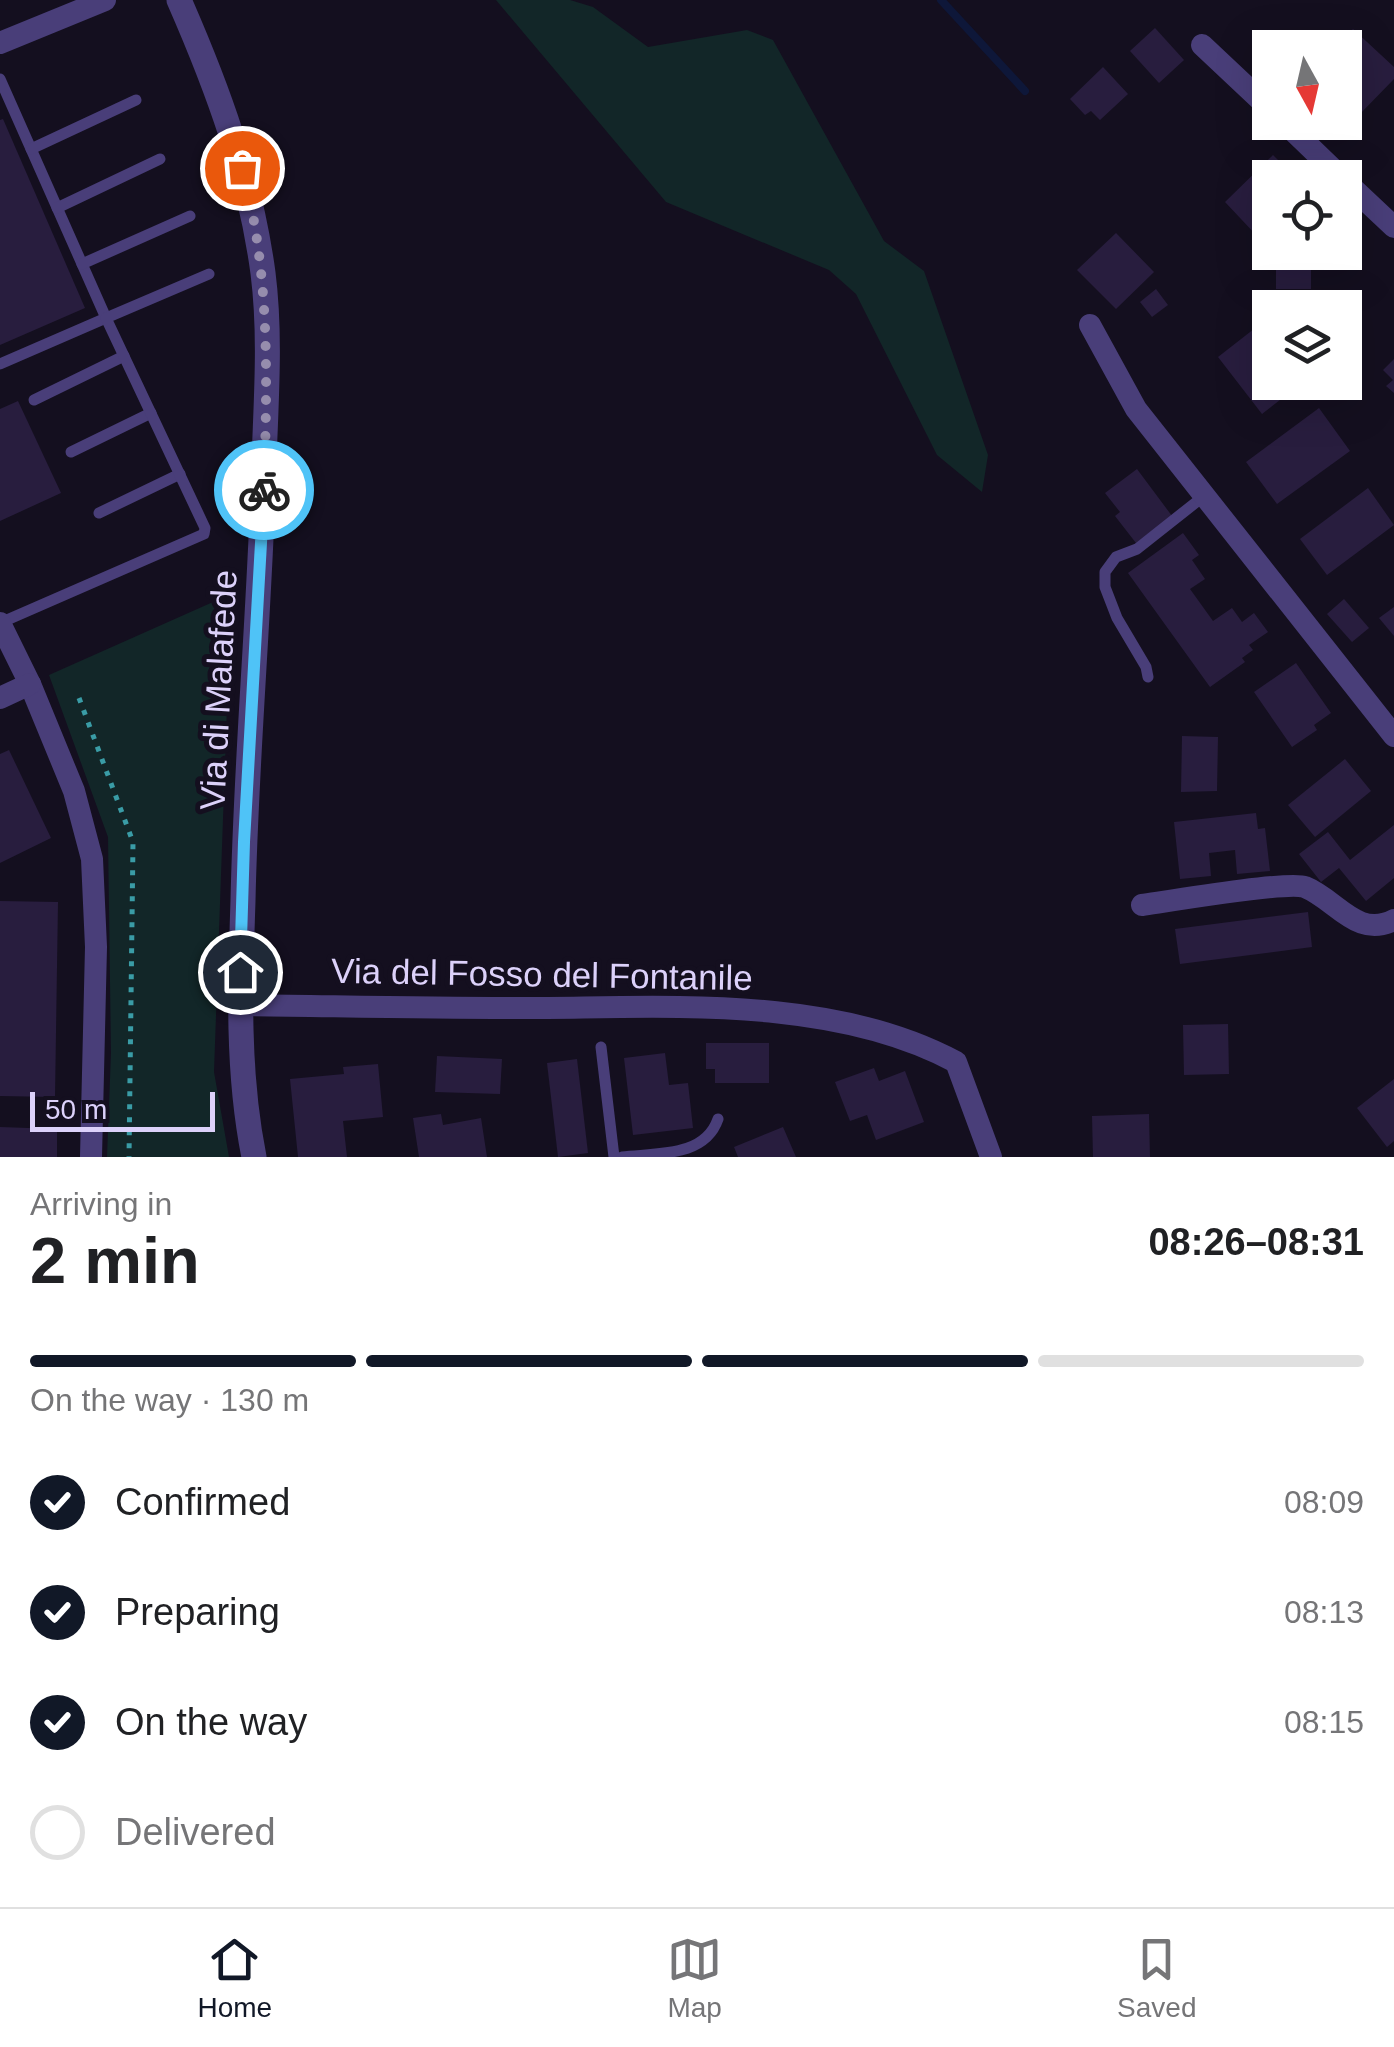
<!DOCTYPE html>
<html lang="en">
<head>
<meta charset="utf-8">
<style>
  body { margin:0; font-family:Arial,sans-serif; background:#f2f2f2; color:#202124; height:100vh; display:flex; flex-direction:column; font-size:38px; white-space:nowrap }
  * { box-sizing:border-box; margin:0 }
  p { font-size:32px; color:#757577 }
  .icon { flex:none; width:55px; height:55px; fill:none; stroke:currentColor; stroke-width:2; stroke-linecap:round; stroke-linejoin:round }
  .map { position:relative; height:1157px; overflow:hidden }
  .details { display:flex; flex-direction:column; background:#fff; flex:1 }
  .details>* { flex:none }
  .needle { width:65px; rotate:172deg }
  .buttons { position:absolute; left:1252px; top:30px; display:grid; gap:20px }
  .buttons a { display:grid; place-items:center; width:110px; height:110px; border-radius:0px; background:#fff; box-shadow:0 10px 40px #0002; font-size:50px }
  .scale { position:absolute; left:30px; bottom:25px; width:185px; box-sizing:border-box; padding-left:10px; border:5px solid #dcd1fa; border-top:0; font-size:28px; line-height:35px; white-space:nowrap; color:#dcd1fa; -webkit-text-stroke:8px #140f1f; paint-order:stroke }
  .pin { position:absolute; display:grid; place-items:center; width:85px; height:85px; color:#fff; margin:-42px; border:5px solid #fff; border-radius:50%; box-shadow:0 2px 10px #0007 }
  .courier { position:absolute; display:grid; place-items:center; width:100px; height:100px; margin:-50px; border:8px solid #4fc3f7; border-radius:50%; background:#fff; color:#222; box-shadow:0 2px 12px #0007 }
  .summary em { font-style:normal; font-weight:800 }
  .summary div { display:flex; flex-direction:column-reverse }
  .summary { display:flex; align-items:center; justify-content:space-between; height:170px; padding:0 30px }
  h1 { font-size:65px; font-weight:800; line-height:75px }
  .bar { display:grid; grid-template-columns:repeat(4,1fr); gap:15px 10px; align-content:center; height:120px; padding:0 30px }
  .bar i { height:12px; border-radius:8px; background:#e0e0e0 }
  .bar .active { background:#111827 }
  .bar p { grid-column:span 4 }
  ol { padding:0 30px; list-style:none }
  li { display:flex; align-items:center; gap:30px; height:110px }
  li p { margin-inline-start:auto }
  li .icon { padding:10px; border-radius:50%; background:#111827; color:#fff; stroke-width:4 }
  li:last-child { color:#757577 }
  li i { width:55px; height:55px; border:5px solid #e0e0e0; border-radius:50% }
  .tab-bar { display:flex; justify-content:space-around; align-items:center; height:140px; border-top:2px solid #e0e0e0; background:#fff; font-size:28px; color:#757577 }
  .tab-bar a { display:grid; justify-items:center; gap:5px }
  .tab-bar .active { color:#111827 }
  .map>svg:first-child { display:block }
  .green { fill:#122628 }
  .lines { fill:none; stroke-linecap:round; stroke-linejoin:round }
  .stream { stroke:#0e1739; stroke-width:8 }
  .building { fill:#281d3e }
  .path { stroke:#3a9ca6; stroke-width:5; stroke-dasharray:5 8; stroke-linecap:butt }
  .service { stroke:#493e79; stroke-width:11 }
  .minor { stroke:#493e79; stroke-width:22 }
  .tertiary { stroke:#493e79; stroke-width:25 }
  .done { stroke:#968dad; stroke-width:10; stroke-dasharray:0 18 }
  .route { stroke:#4fc3f7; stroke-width:12 }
  .labels { text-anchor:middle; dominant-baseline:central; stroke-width:10; stroke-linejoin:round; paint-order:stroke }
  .street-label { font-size:35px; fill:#dcd1fa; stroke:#140f1f }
</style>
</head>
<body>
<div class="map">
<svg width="1394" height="1157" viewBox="0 0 1394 1157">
  <rect width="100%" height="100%" fill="#140f1f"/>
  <g class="green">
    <path d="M496,0H570L593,7L648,47L747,30L773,40L884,241L924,271L988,455L982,492L937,455L856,294L829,270L666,202Z"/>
    <path d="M231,594L214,1072L229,1157H107L111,1053L108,837L49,675Z"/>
  </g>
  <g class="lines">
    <path class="stream" d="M941,0L1025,91"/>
  </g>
  <g class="building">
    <path d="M1155,28L1184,60L1159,83L1130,51Z"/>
    <path d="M1353,29L1394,67V79L1359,115L1349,105L1345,108V48H1336Z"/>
    <path d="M1103,67L1128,94L1100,120L1091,111L1085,115L1070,99Z"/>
    <path d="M3,119L85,308L0,345V120Z"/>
    <path d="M1273,155L1296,178H1270V223L1257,236L1225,202Z"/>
    <path d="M1116,233L1154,272L1116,309L1077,270Z"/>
    <rect x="1276" y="252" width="35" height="37"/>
    <path d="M1156,289L1168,305L1152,317L1140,302Z"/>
    <path d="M1259,325L1270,339V382H1303L1262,414L1218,357Z"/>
    <path d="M1394,359V393L1386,386L1393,380L1383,370Z"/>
    <path d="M18,401L61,493L0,521V409Z"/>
    <path d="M1319,408L1350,451L1277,504L1246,462Z"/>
    <path d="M1137,469L1172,516L1136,543L1115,516L1120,512L1105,493Z"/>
    <path d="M1368,488L1394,525L1327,575L1300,539Z"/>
    <path d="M1183,533L1199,555L1192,560L1205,579L1190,589L1213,621L1232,608L1242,622L1254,613L1268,632L1249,645L1253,650L1242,658L1245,662L1210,687L1128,573Z"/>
    <path d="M1344,599L1369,628L1352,642L1327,614Z"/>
    <path d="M1394,607V636L1379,618Z"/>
    <path d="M1296,663L1331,713L1314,725L1317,730L1292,747L1254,692Z"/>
    <path d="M1182,736L1218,737L1217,791L1181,792Z"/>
    <path d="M9,750L51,838L0,863V754Z"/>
    <path d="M1345,759L1371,791L1315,837L1288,805Z"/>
    <path d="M1256,813L1258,829L1265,828L1270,871L1237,874L1235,850L1209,853L1211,876L1180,879L1174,822Z"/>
    <path d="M1394,825V878L1366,901L1339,868L1321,882L1299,854L1328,832L1350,860Z"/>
    <path d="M0,901L58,902L55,1097L0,1096Z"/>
    <path d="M1308,912L1312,947L1180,964L1175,929Z"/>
    <path d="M1228,1024L1229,1074L1184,1075L1183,1025Z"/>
    <path d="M706,1043H769V1083H715V1069H706Z"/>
    <path d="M665,1053L669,1085L688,1083L693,1128L633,1135L624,1058Z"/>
    <path d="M437,1056L502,1059L500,1094L435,1092Z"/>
    <path d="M577,1059L588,1153L558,1157L547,1063Z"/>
    <path d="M378,1064L383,1117L343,1121L347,1157H298L290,1079L344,1074L343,1067Z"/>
    <path d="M874,1068L879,1081L905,1071L924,1122L876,1140L867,1115L850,1121L835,1082Z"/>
    <path d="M1394,1079V1141L1387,1147L1357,1108Z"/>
    <path d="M441,1114L443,1125L481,1118L487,1157H419L413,1118Z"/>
    <path d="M1149,1114L1150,1157H1093L1092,1116Z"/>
    <path d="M0,1127L57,1129V1157H0Z"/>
    <path d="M783,1127L796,1157H738L734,1147Z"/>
  </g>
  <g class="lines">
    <path class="path" d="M79,698L133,842L129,1157"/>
    <g class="service">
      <path d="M0,79L106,318L0,364"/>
      <path d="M31,149L136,100"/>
      <path d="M57,208L160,159"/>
      <path d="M82,264L190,216"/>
      <path d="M34,400L124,356"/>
      <path d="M71,452L151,413"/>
      <path d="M99,513L180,474"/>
      <path d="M0,623L204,534L205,528L106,318L209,274"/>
      <path d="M1148,677L1146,667L1117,618L1105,587V572L1116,557L1137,549L1204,496"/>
      <path d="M601,1047L614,1157"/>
      <path d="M622,1157C658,1153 705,1157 718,1119"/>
    </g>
    <g class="minor">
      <path d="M0,43L105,0"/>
      <path d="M1202,45L1270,109"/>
      <path d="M1284,122L1342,178"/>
      <path d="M1345,181L1394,227"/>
      <path d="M1090,325L1136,409L1394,736"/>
      <path d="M0,623L30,684L74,791L92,859L96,947L91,1157"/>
      <path d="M0,698L30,684"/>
      <path d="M1142,905C1169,901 1288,881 1305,887C1337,900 1357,939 1394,920"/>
      <path d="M240,1005C334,1006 428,1008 522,1008C661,1008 830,994 956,1062L991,1157"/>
    </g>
    <path class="tertiary" d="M179,0C218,89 250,176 263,273C271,336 266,400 264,462C260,609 246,755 243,901C240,987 237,1072 254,1157"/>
  </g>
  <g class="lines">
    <path class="done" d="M242,168C271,274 267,381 264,490"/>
    <path class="route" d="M240,972L244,842L264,490"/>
  </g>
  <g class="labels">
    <g class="street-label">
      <text transform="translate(218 690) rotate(-87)">Via di Malafede</text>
      <text transform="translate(542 974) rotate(1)">Via del Fosso del Fontanile</text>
    </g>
  </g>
</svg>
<div class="buttons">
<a><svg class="needle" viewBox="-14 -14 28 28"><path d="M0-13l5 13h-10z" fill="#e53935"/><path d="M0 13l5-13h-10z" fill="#757577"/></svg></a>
<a><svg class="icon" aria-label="locate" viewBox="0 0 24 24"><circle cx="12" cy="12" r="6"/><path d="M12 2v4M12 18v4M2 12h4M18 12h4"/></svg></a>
<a><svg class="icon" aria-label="layers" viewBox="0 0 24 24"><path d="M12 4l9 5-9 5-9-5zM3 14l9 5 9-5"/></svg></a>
</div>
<div class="scale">50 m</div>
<div class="pin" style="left:242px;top:168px;background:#ea580c"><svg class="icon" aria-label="bag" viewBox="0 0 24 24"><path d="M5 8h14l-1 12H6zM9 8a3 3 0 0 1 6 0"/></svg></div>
<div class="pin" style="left:240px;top:972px;background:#1f2937"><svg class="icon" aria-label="home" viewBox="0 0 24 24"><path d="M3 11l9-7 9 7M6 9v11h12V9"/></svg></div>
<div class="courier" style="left:264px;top:490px"><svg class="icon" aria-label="bike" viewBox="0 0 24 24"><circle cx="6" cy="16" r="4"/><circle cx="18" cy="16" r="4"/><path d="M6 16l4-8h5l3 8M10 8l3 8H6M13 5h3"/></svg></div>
</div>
<section class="details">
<div class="summary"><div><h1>2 min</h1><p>Arriving in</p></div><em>08:26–08:31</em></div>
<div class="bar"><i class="active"></i><i class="active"></i><i class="active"></i><i></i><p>On the way · 130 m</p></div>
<ol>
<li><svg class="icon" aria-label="check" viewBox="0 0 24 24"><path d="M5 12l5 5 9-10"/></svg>Confirmed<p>08:09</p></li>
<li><svg class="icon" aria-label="check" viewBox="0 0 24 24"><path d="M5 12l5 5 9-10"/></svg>Preparing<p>08:13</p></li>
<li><svg class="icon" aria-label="check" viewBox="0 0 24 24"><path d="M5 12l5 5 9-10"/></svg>On the way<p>08:15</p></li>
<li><i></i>Delivered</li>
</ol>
</section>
<nav class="tab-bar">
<a class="active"><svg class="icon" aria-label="home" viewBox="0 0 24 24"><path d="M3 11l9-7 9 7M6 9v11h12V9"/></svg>Home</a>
<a><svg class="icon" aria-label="map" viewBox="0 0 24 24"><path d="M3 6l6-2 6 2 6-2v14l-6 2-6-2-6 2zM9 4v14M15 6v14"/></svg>Map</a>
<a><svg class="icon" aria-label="saved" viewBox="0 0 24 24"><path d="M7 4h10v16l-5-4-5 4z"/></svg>Saved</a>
</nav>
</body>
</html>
